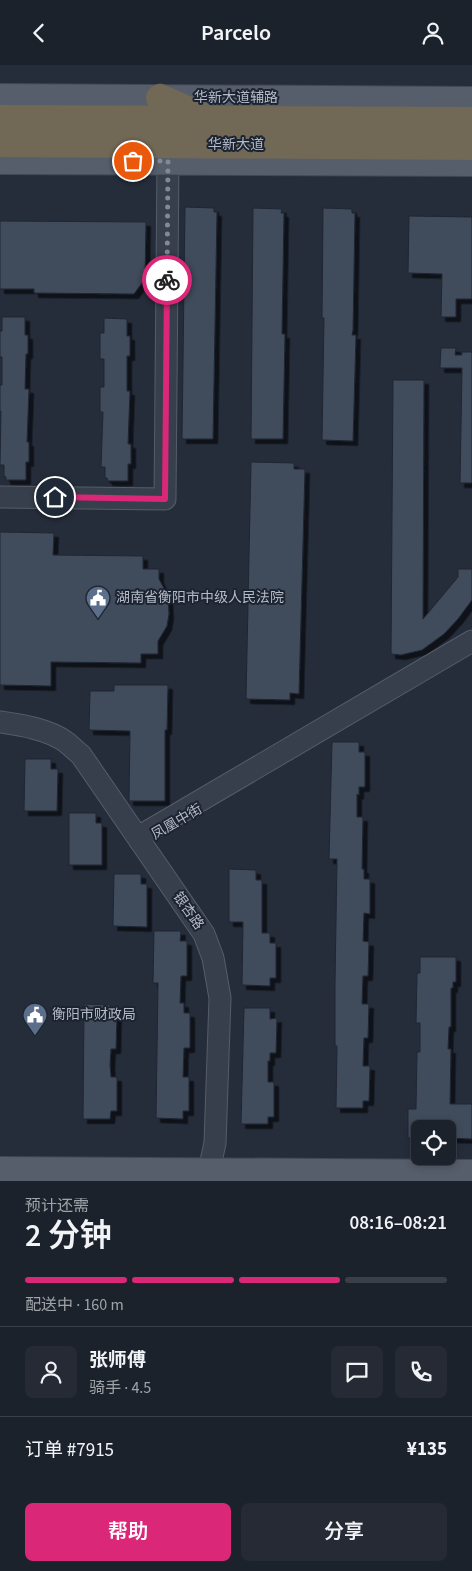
<!DOCTYPE html>
<html lang="zh">
<head>
<meta charset="utf-8">
<style>
  body { margin:0; font-family:"Source Sans 3","Noto Sans SC",sans-serif; background:#252a34; color:#f1f3f6; height:100vh; display:flex; flex-direction:column; font-size:19px; white-space:nowrap }
  * { box-sizing:border-box; margin:0 }
  p { font-size:16px; color:#a0a4a9 }
  .icon { flex:none; width:28px; height:28px; fill:none; stroke:currentColor; stroke-width:2; stroke-linecap:round; stroke-linejoin:round }
  .map { position:relative; height:1116px; overflow:hidden }
  .sheet { display:flex; flex-direction:column; background:#1c222c; flex:1 }
  .sheet>* { flex:none }
  .buttons { position:absolute; left:411px; top:1055px; display:grid; gap:10px }
  .buttons a { display:grid; place-items:center; width:45px; height:45px; border-radius:8px; background:#1c222c; box-shadow:0 2px 8px #0003,0 0 0 1px #3a3f48; font-size:25px }
  .pin { position:absolute; display:grid; place-items:center; width:42px; height:42px; color:#fff; margin:-21px; border:2px solid #fff; border-radius:50%; box-shadow:0 1px 5px #0007 }
  .courier { position:absolute; display:grid; place-items:center; width:50px; height:50px; margin:-25px; border:4px solid #db2777; border-radius:50%; background:#fff; color:#222; box-shadow:0 1px 6px #0007 }
  .headline em { font-style:normal; font-weight:600 }
  .headline div { display:flex; flex-direction:column-reverse }
  .headline { display:flex; align-items:center; justify-content:space-between; height:85px; padding:0 25px }
  h1 { font-size:32px; font-weight:600; line-height:38px }
  .bar { display:grid; grid-template-columns:repeat(4,1fr); gap:8px 5px; align-content:center; height:60px; padding:0 25px }
  .bar i { height:6px; border-radius:4px; background:#3a3f48 }
  .bar .selected { background:#db2777 }
  .bar p { grid-column:span 4 }
  .line { display:flex; align-items:center; gap:12px; padding:0 25px; border-top:1px solid #3a3f48 }
  .line div { flex:1 }
  .round { display:grid; place-items:center; flex:none; width:52px; height:52px; border-radius:8px; background:#252a34 }
  .cta { display:flex; gap:10px; margin-top:auto; padding:10px 25px }
  .cta a { flex:1; height:58px; border-radius:8px; background:#db2777; color:#fff; font-size:20px; font-weight:600; line-height:58px; text-align:center }
  .cta a+a { background:#252a34; color:#f1f3f6 }
  header { display:flex; justify-content:space-between; align-items:center; height:65px; padding:0 25px; background:#1c222c; font-size:22px; font-weight:600 }
  .map>svg:first-child { display:block }
  .building { fill:#414b5b; stroke:#1f2633; filter:url(#shadow) }
  .lines { fill:none; stroke-linecap:round; stroke-linejoin:round }
  .minor-casing { stroke:#565d6a; stroke-width:23 }
  .major-casing { stroke:#414855; stroke-width:28 }
  .highway-casing { stroke:#434a57; stroke-width:29 }
  .minor { stroke:#383f4c; stroke-width:21 }
  .major { stroke:#565e6c; stroke-width:26 }
  .highway { stroke:#716856; stroke-width:28 }
  .done { stroke:#828996; stroke-width:5; stroke-dasharray:0 9 }
  .route { stroke:#db2777; stroke-width:6 }
  .labels { text-anchor:middle; dominant-baseline:central; stroke-width:4; stroke-linejoin:round; paint-order:stroke }
  .street-label { font-size:14px; fill:#b4bac7; stroke:#1d2431 }
  .poi-label { font-size:14px; fill:#b4bac7; stroke:#1d2431; text-anchor:start }
</style>
</head>
<body>
<header><svg class="icon" aria-label="back" viewBox="0 0 24 24"><path d="M15 5l-7 7 7 7"/></svg>Parcelo<svg class="icon" aria-label="person" viewBox="0 0 24 24"><circle cx="12" cy="8" r="4"/><path d="M4 21q1-7 8-7t8 7"/></svg></header>
<div class="map">
<svg width="472" height="1116" viewBox="0 0 472 1116">
  <defs>
    <filter id="shadow"><feDropShadow dx="4.5" dy="4.5" stdDeviation="0" flood-color="#0009"/></filter>
  </defs>
  <rect width="100%" height="100%" fill="#252d3b"/>
  <g class="building">
    <path d="M185,142L214,143V147H217L213,374H182Z"/>
    <path d="M253,143L282,144L281,148H284L282,269H285L283,374H251Z"/>
    <path d="M323,143L352,144V148H355L353,265L352,270H356L353,376L322,375L324,253H322Z"/>
    <path d="M409,151L472,152V234H456V252H441L442,209L408,208Z"/>
    <path d="M0,156L146,157L145,214L134,229L34,228V224H0Z"/>
    <path d="M2,252H25V270H28V289H26L25,324H29L27,377H29V397H26V415H6V412L4,411V400H0L1,346H0V320H2V292H0V266H2Z"/>
    <path d="M104,253L127,254V271H130V291H127V326H130L128,379H131V399H128V416H108L107,413H105V402H101L103,347H100V322H104V294H100V268H104Z"/>
    <path d="M441,283H456L455,290H462V287H472V418H460L462,303H440Z"/>
    <path d="M393,315H424L423,554L458,512V504H472V535L458,554L444,569L422,585L401,590L391,589Z"/>
    <path d="M251,397L294,398V404H305L299,629L290,628V635L246,634Z"/>
    <path d="M0,467L54,468L53,490L143,491V504H159V514L168,531L169,549L167,561L158,576V589H141V598L51,597V621L0,620Z"/>
    <path d="M114,620H168L167,665H165V736H129L130,666L89,665L90,626H114Z"/>
    <path d="M332,677H359V687H365V722H359V730L357,729V752H363L362,804H364V814H370V849L364,848L363,876L369,877L368,911H363L362,939H369L368,973H364L363,1001H370L369,1036H363V1043H336L337,981H335V919L337,794H329Z"/>
    <path d="M25,694H51V704H58L57,746H24Z"/>
    <path d="M69,748H96V758H102V800H69Z"/>
    <path d="M229,804L256,805V815H262V868H270V878H276V913H270V921L242,920L243,857H229Z"/>
    <path d="M114,809H141V819H147V862L113,861Z"/>
    <path d="M154,866H181L180,876H187V911H181L180,938H184V948H190V983H184L183,1012H189V1046H183V1054L156,1053L158,918H153Z"/>
    <path d="M420,892H456V917H453V923H451V962H449L448,984H451L450,1039H472V1074L448,1073V1064H420V1073H408V1044H416L417,987H420V958H416L417,908H420Z"/>
    <path d="M84,939L110,940V950H117L116,984H111L110,1000L111,1012H117V1046H111L110,1054H83Z"/>
    <path d="M244,943H270V954L277,953L276,988H270V996H268V1017H274V1052H268V1059H241Z"/>
  </g>
  <g class="lines">
    <defs>
      <g id="minor">
        <path d="M0,432L165,434L168,96"/>
        <path d="M0,657C21,660 48,664 66,677C71,681 76,686 81,690L204,869L213,893L220,933L215,1078L209,1106L208,1116"/>
        <path d="M140,776L145,768L472,576"/>
      </g>
      <g id="major">
        <path d="M0,32L472,35"/>
        <path d="M0,96L472,98"/>
        <path d="M0,1105L472,1108"/>
      </g>
      <g id="highway">
        <path d="M160,33L201,51"/>
        <path d="M0,54L472,56"/>
        <path d="M0,78L472,81"/>
      </g>
    </defs>
    <use href="#minor" class="minor-casing"/>
    <use href="#major" class="major-casing"/>
    <use href="#highway" class="highway-casing"/>
    <use href="#minor" class="minor"/>
    <use href="#major" class="major"/>
    <use href="#highway" class="highway"/>
  </g>
  <g class="lines">
    <path class="done" d="M133,96H168L167,215"/>
    <path class="route" d="M55,432L165,434L167,215"/>
  </g>
  <defs>
    <symbol id="civic-pin" viewBox="-11 -11 22 30"><path d="M0 17L-7.5 6A9.5 9.5 0 1 1 7.5 6Z" fill="#5c6f8a" stroke="#1d2431"/><path d="M-.6-6.5H3V-4.5H.6V-3L4-1V1h2V6H-6V1h2V-1L-.6-3ZM-1.2 2.5V6h2.4V2.5Z" fill="#fff"/></symbol>
  </defs>
  <g fill-rule="evenodd">
    <use href="#civic-pin" x="84" y="519" width="28" height="38"/>
    <use href="#civic-pin" x="21" y="936" width="28" height="38"/>
  </g>
  <g class="labels">
    <g class="street-label">
      <text x="236" y="33">华新大道辅路</text>
      <text x="236" y="80">华新大道</text>
      <text transform="translate(177 757) rotate(-30)">凤凰中街</text>
      <text transform="translate(188 846) rotate(55)">银杏路</text>
    </g>
    <g class="poi-label">
      <text x="116" y="533">湖南省衡阳市中级人民法院</text>
      <text x="52" y="950">衡阳市财政局</text>
    </g>
  </g>
</svg>
<div class="buttons">
<a><svg class="icon" aria-label="locate" viewBox="0 0 24 24"><circle cx="12" cy="12" r="6"/><path d="M12 2v4M12 18v4M2 12h4M18 12h4"/></svg></a>
</div>
<div class="pin" style="left:133px;top:96px;background:#ea580c"><svg class="icon" aria-label="bag" viewBox="0 0 24 24"><path d="M5 8h14l-1 12H6zM9 8a3 3 0 0 1 6 0"/></svg></div>
<div class="pin" style="left:55px;top:432px;background:#1f2937"><svg class="icon" aria-label="home" viewBox="0 0 24 24"><path d="M3 11l9-7 9 7M6 9v11h12V9"/></svg></div>
<div class="courier" style="left:167px;top:215px"><svg class="icon" aria-label="bike" viewBox="0 0 24 24"><circle cx="6" cy="16" r="4"/><circle cx="18" cy="16" r="4"/><path d="M6 16l4-8h5l3 8M10 8l3 8H6M13 5h3"/></svg></div>
</div>
<section class="sheet">
<div class="headline"><div><h1>2 分钟</h1><p>预计还需</p></div><em>08:16–08:21</em></div>
<div class="bar"><i class="selected"></i><i class="selected"></i><i class="selected"></i><i></i><p>配送中 · 160 m</p></div>
<div class="line" style="height:90px"><a class="round"><svg class="icon" aria-label="person" viewBox="0 0 24 24"><circle cx="12" cy="8" r="4"/><path d="M4 21q1-7 8-7t8 7"/></svg></a><div><b>张师傅</b><p>骑手 · 4.5</p></div><a class="round"><svg class="icon" aria-label="chat" viewBox="0 0 24 24"><path d="M4 5h16v11H9l-5 4z"/></svg></a><a class="round"><svg class="icon" aria-label="phone" viewBox="0 0 24 24"><path d="M5 4h4l2 5-3 2q2 4 5 5l2-3 5 2v4C11 20 4 13 5 4z"/></svg></a></div>
<div class="line" style="height:65px"><div>订单 #7915</div><b>¥135</b></div>
<div class="cta"><a>帮助</a><a>分享</a></div>
</section>
</body>
</html>
